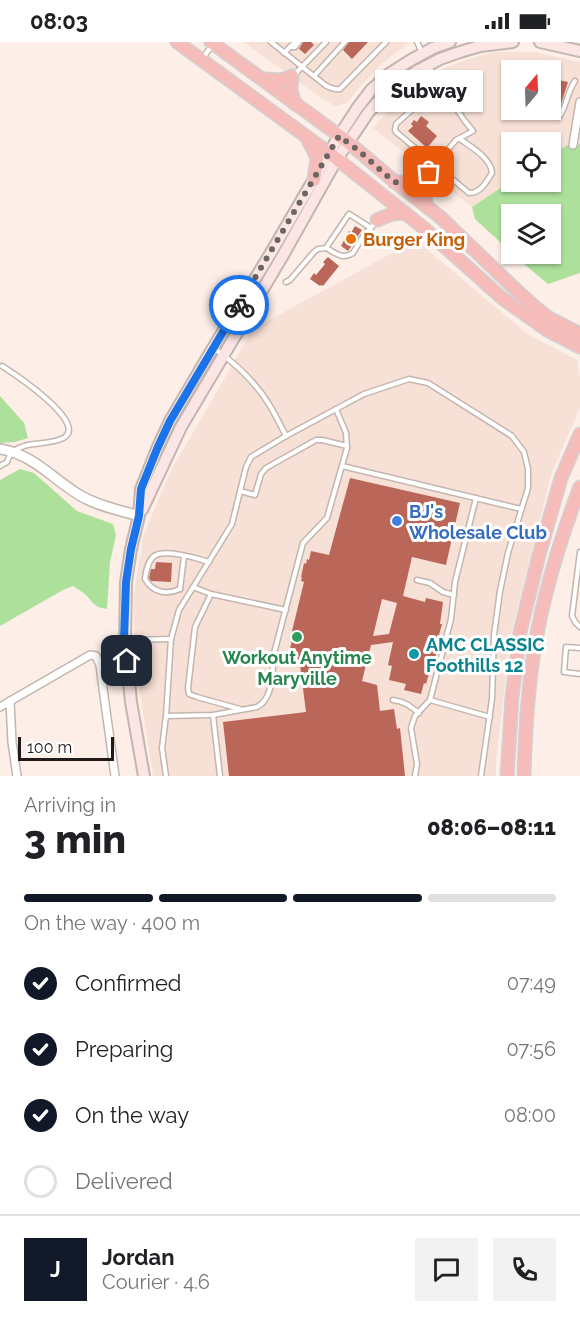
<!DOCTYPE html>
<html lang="en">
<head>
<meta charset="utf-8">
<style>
  body { margin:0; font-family:Raleway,sans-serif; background:#f2f2f2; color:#202124; height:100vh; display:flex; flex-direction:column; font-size:22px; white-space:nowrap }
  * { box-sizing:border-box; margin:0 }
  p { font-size:20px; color:#757577 }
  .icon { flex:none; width:33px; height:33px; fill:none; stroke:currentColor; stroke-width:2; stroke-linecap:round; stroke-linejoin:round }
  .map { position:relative; height:734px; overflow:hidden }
  .side { display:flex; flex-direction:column; background:#fff; flex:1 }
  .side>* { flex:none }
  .needle { width:39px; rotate:19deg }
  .controls { position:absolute; left:501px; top:18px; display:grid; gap:12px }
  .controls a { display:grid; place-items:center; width:60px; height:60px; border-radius:0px; background:#fff; box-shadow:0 2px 4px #0004; font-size:30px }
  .scale { position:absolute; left:18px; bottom:15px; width:96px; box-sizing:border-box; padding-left:6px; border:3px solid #201b18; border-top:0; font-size:16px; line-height:21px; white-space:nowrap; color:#201b18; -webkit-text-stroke:4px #fff; paint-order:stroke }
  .pin { position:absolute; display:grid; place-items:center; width:51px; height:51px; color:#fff; margin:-26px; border-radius:12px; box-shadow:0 3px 9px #0006 }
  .courier { position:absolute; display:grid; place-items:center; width:60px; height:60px; margin:-30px; border:4px solid #1a73e8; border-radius:50%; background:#fff; color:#222; box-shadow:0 2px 8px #0007 }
  .bubble { position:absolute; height:42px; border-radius:0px; background:#fff; box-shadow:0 2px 4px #0004; font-size:20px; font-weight:800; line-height:42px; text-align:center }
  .summary em { font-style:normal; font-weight:800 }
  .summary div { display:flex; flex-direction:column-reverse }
  .summary { display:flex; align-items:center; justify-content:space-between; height:102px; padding:0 24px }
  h1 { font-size:39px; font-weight:800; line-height:45px }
  .bar { display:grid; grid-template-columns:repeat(4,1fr); gap:9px 6px; align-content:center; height:72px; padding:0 24px }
  .bar i { height:8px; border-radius:4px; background:#e0e0e0 }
  .bar .active { background:#111827 }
  .bar p { grid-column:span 4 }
  .line { display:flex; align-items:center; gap:15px; padding:0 24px; border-top:2px solid #e0e0e0 }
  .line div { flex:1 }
  .round { display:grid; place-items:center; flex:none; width:63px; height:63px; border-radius:0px; background:#f2f2f2 }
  ol { padding:0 24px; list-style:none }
  li { display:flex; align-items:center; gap:18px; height:66px }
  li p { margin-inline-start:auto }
  li .icon { padding:6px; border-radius:50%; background:#111827; color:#fff; stroke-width:4 }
  li:last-child { color:#757577 }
  li i { width:33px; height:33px; border:3px solid #e0e0e0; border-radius:50% }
  .status { display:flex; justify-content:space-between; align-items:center; height:42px; padding:0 30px; background:#fff; direction:ltr }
  .status svg { height:16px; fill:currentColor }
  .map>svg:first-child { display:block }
  .built { fill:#f7e1d6; fill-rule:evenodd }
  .green { fill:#ace09b }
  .building { fill:#ba6759; fill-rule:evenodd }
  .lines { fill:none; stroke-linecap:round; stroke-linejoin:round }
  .service-casing { stroke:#c3b6af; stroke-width:7 }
  .minor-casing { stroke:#c3b6af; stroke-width:10 }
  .tertiary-casing { stroke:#c3b6af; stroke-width:12 }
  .secondary-casing { stroke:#c3b6af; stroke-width:14 }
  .trunk-casing { stroke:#d2d1d1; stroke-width:15 }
  .service { stroke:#fff; stroke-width:4 }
  .minor { stroke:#fff; stroke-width:7 }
  .tertiary { stroke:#fff; stroke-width:9 }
  .secondary { stroke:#fce6e5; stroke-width:10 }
  .trunk { stroke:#f6bcba; stroke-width:12 }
  .done { stroke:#6d6561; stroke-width:6; stroke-dasharray:0 10.8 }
  .route { stroke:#1a73e8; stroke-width:8 }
  .food-dot { fill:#e8710a; stroke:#fff; stroke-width:2 }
  .shop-dot { fill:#3f7fe0; stroke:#fff; stroke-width:2 }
  .leisure-dot { fill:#2e9e5b; stroke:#fff; stroke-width:2 }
  .culture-dot { fill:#0f9aa8; stroke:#fff; stroke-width:2 }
  .labels { text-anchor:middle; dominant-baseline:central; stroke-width:6; stroke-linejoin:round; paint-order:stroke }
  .food-label { font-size:18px; font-weight:bold; fill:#c56008; stroke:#fff; text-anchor:start }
  .shop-label { font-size:18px; font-weight:bold; fill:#366cbe; stroke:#fff; text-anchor:start }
  .culture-label { font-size:18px; font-weight:bold; fill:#0d838f; stroke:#fff; text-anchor:start }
  .leisure-label { font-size:18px; font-weight:bold; fill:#27864d; stroke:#fff }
</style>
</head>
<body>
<div class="status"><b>08:03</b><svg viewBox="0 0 49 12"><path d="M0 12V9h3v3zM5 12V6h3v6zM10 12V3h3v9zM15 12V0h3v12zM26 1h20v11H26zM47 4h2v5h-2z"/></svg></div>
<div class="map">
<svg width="580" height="734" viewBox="0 0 580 734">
  <rect width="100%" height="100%" fill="#fdefe8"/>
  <g class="built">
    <path d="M244,0H410L380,23L355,50L350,58L344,62L335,64L322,57Z"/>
    <path d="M495,10H534L580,20V102L567,103L551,114L550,100H512L511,139L472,165L373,86L398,57L423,37L447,25L471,16ZM512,28H550V68H512Z"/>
    <path d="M416,198L526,291L577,318L580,335V366L552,430L511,591L496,720V734H153L136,624L133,558L143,495L169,432L253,287Z"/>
  </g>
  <g class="green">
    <path d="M580,102V231L548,242L512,212H550V172H512V211L475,177L472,165L511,139L550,140L551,114L567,103Z"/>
    <path d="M0,354L24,381L28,396L15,400L0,401Z"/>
    <path d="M20,427L34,431L77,469L113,482L116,493L110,520L107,567C91,565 93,558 82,550C81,549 74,545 73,544L63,548L0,584V438Z"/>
  </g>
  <g class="building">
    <path d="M303,0H311L314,3L305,12L299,7Z"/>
    <path d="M349,0H368L352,17L343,8Z"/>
    <path d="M470,38L472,41L474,40L481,53L471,60L461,48L466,44L465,42Z"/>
    <path d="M558,38L568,40L561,62L550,59L555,41L557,42Z"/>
    <path d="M421,74L429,80L426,84L437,94L427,106L408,89L413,84L411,82L414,78L417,80Z"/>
    <path d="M355,184L362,188L348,209L341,204L349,189L351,191Z"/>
    <path d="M328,215L339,224L323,244L321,243L320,244L310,237L314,231L316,233L325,222L323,220Z"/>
    <path d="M350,436L460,461L446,523L412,515L403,554L425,560L426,556L443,560L440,582H442L439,593H441L434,621H432L426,642L424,641L421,652L404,648L406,642L389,638L392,624L388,623L393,600L371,603L362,639L377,643L380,669L394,667L397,687L400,686L405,734H229L223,680L306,670L300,623L287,619L294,590L292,589L304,540L301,539L302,535H301L304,521L306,522L307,517L309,518L311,509L329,513ZM382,557L397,561L389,592L373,594Z"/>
    <path d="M156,520L172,521L171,540L151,539L149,536L151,527H155Z"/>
  </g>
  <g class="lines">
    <defs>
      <g id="service">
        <path d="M271,0L325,43C330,46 334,48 340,47L386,0"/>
        <path d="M417,0L422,10"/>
        <path d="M290,5H295L299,0"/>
        <path d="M284,11L295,0"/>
        <path d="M203,16L212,3"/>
        <path d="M429,25L464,78L473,89L456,98L435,123"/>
        <path d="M295,32L326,0"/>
        <path d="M314,34L345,0"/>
        <path d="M442,44L424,57L396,82L395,88L396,90L469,151C481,151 486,140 492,131C491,116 471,105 460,97"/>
        <path d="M549,68L554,74L559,75C567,64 567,50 575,39"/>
        <path d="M326,206C336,211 342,218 353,211L365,191L371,186"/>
        <path d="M286,240L290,238L314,210L318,207L326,206L349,172L371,186L376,179"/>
        <path d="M215,307C236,322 257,342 270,364C276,374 281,384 286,394"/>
        <path d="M0,424L7,420L11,410C17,407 22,404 28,403C38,401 57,401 65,395C86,379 13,331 2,324"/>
        <path d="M342,424L521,467"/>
        <path d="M240,449L255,453L261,432L266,426L316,398H322L347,404"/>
        <path d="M580,510L572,574L575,580L580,585"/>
        <path d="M417,538L430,541L443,550L454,553"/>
        <path d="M193,545L211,552L286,568"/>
        <path d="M180,547C167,553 153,551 145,537C146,530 147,521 153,515C162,506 197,516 209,520"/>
        <path d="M180,547L184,514"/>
        <path d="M211,552L195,585L188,646L189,652L197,655L240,667"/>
        <path d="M125,598L171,597"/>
        <path d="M580,606L566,605L564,630L580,632"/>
        <path d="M393,658C404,659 410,664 419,671"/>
        <path d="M430,658L490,675"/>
        <path d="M213,673L220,734"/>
        <path d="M166,674L213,673L257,665C273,657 273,630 273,615L303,501L327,476L347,406L346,391L336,367"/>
        <path d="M166,734L162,706L166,674L171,597L179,568L232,482L246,425L251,415L286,394L364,352L409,337L428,341L512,394L524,410L528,427V446L508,511L500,549L494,593L492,657L481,734"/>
        <path d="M415,734L417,722L411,686L415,674L430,658L451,577L455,540L476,456"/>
      </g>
      <g id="minor">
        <path d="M573,103L580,60"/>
        <path d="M10,659L12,700L17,734"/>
        <path d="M0,665L90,613L96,614L100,623L102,639L115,734"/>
      </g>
      <path id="tertiary" d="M0,407C35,413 52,437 81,454C98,464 119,468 139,474"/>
      <g id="secondary">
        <path d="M540,0L580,9"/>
        <path d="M142,468L181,385L282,215L337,117L368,71L382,55L399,41L417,29L440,17L460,10L480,4L513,0"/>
        <path d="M144,734L131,660L125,598L126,540L131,507L139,474L141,447L157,407L170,379L213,306L272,209L339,94L358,65L371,48L389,32L411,18L433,6L450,0"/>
      </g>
      <g id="trunk">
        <path d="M177,0L337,117L425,187L502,256L547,288L580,305"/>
        <path d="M211,0L348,100L394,139L439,174L513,245L536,266L549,276L580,292"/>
        <path d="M263,37L281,38L292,34L291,48L295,62"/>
        <path d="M308,98L317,116L314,138"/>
        <path d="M394,140C411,141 416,140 429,130"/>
        <path d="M428,166C422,151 423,144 429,130"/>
        <path d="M377,178L392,172L405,171"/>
        <path d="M507,734L512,655L520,590L539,513L561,436L580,392"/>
        <path d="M524,734C525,697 527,660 532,623C540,562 558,503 580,445"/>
      </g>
    </defs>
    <use href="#service" class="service-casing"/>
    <use href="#minor" class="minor-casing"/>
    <use href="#tertiary" class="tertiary-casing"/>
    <use href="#secondary" class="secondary-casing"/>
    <use href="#trunk" class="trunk-casing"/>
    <use href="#service" class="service"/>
    <use href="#minor" class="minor"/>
    <use href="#tertiary" class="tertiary"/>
    <use href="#secondary" class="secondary"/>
    <use href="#trunk" class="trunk"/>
  </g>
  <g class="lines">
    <path class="done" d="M239,263L339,94L358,108L394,140L408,141L418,138L429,130"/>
    <path class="route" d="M127,619L124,598L126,540L131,507L139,474L141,447L157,407L170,379L239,263"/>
  </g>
  <circle class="food-dot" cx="351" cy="197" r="6"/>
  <circle class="shop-dot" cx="397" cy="479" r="6"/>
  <circle class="leisure-dot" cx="297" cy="595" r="6"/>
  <circle class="culture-dot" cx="414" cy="612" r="6"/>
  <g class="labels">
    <g class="food-label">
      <text x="363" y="197">Burger King</text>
    </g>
    <g class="shop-label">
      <text x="409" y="469">BJ's<tspan x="409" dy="21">Wholesale Club</tspan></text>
    </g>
    <g class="culture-label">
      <text x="426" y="602">AMC CLASSIC<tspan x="426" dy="21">Foothills 12</tspan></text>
    </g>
    <g class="leisure-label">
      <text x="297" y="615">Workout Anytime<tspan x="297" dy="21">Maryville</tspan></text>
    </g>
  </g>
</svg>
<div class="controls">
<a><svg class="needle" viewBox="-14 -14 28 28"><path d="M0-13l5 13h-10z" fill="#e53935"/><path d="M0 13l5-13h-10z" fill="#757577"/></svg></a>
<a><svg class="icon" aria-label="locate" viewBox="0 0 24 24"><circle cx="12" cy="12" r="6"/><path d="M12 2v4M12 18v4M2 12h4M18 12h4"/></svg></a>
<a><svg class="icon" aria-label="layers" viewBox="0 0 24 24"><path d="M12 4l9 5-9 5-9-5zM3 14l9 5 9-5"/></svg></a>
</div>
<div class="scale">100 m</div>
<div class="pin" style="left:429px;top:130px;background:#ea580c"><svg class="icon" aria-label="bag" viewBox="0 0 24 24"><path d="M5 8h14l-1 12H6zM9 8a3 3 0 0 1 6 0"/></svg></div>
<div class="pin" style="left:127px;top:619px;background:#1f2937"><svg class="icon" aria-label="home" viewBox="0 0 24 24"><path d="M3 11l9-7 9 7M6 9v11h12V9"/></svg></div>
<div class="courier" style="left:239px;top:263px"><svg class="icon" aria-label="bike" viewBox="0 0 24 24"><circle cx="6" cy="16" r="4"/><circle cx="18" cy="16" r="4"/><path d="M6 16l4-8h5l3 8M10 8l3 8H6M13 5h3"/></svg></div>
<div class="bubble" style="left:375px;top:28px;width:108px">Subway</div>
</div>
<section class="side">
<div class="summary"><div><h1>3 min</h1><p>Arriving in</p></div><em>08:06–08:11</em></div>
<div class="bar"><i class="active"></i><i class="active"></i><i class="active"></i><i></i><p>On the way · 400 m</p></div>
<ol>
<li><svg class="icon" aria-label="check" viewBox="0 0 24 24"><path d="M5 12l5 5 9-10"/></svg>Confirmed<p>07:49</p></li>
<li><svg class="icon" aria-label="check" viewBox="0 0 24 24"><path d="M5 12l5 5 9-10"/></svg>Preparing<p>07:56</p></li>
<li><svg class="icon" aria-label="check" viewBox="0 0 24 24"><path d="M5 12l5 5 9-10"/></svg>On the way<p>08:00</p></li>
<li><i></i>Delivered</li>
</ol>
<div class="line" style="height:108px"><b class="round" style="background:#111827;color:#fff">J</b><div><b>Jordan</b><p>Courier · 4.6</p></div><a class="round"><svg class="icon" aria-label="chat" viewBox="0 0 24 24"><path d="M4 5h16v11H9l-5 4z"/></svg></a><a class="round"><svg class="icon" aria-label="phone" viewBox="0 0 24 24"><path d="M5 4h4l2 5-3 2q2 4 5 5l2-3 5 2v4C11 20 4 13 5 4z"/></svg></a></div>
</section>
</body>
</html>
